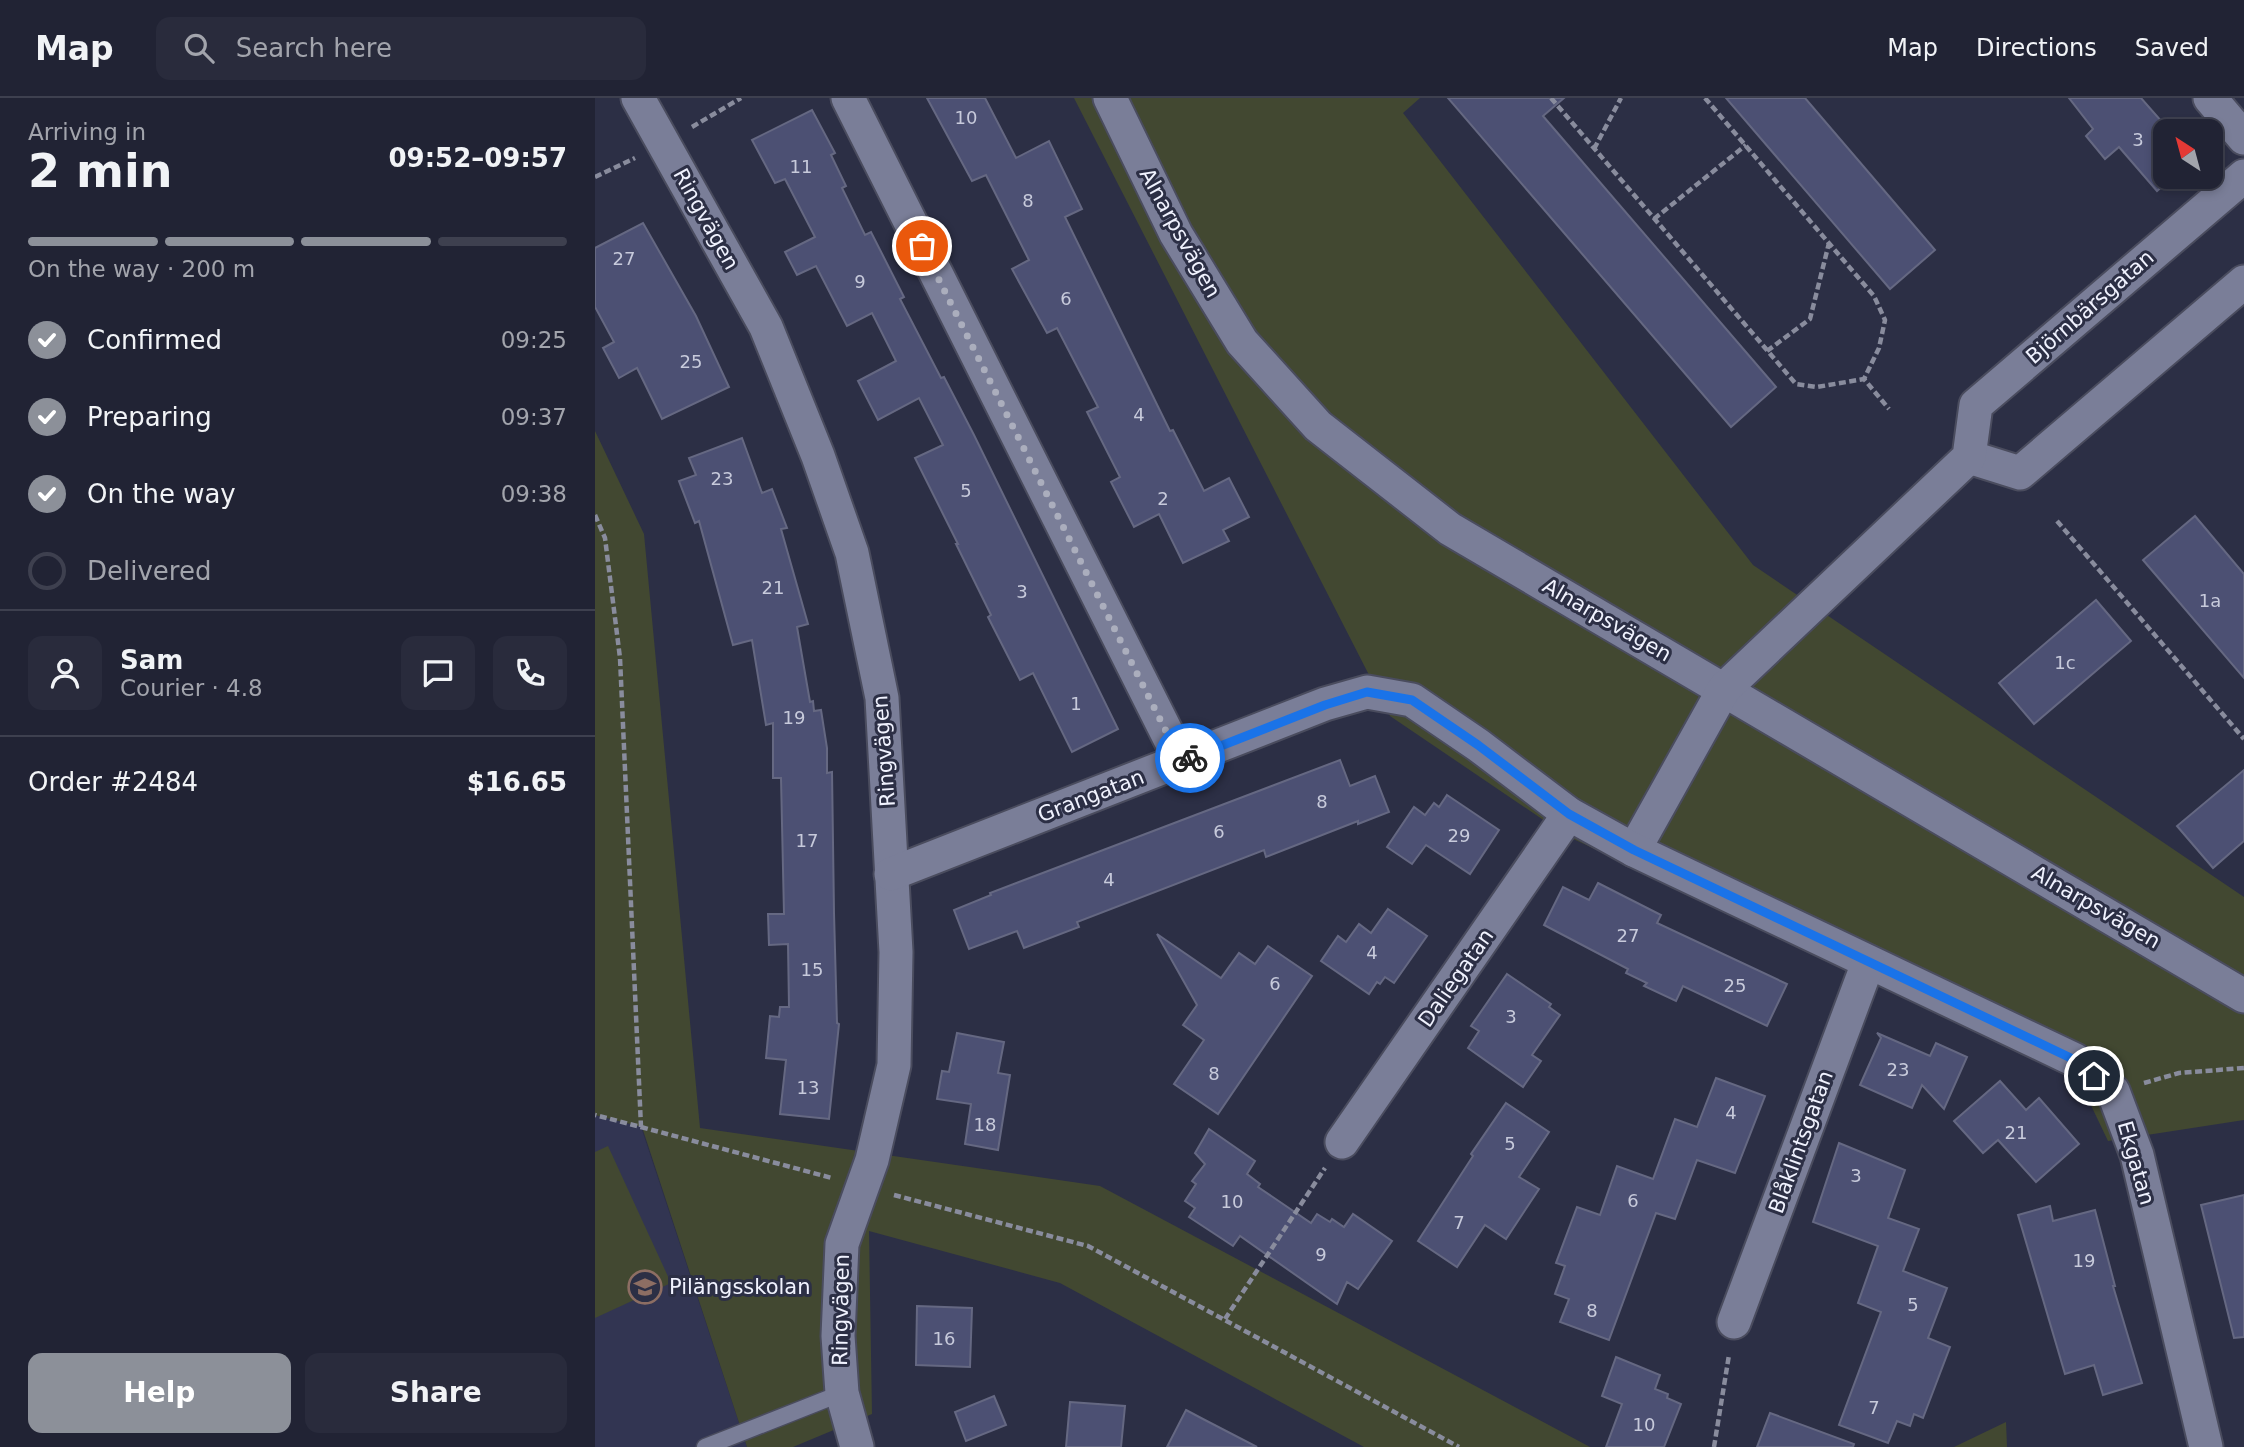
<!DOCTYPE html>
<html lang="en">
<head>
<meta charset="utf-8">
<style>
  body { margin:0; font-family:"DejaVu Sans",sans-serif; background:#292b3c; color:#f1f3f6; height:100vh; display:flex; flex-direction:column; font-size:26px; white-space:nowrap }
  * { box-sizing:border-box; margin:0 }
  p { font-size:23px; color:#a2a4ac }
  .icon { flex:none; width:38px; height:38px; fill:none; stroke:currentColor; stroke-width:2; stroke-linecap:round; stroke-linejoin:round }
  .map { position:relative; flex:1; overflow:hidden }
  .sheet { display:flex; flex-direction:column; background:#212334; width:595px }
  .sheet>* { flex:none }
  .needle { width:46px; rotate:324deg }
  .buttons { position:absolute; left:1558px; top:21px; display:grid; gap:14px }
  .buttons a { display:grid; place-items:center; width:70px; height:70px; border-radius:14px; background:#212334; box-shadow:0 4px 10px #0003,0 0 0 2px #3e404f; font-size:35px }
  .pin { position:absolute; display:grid; place-items:center; width:60px; height:60px; color:#fff; margin:-30px; border:4px solid #fff; border-radius:50%; box-shadow:0 2px 7px #0007 }
  .courier { position:absolute; display:grid; place-items:center; width:70px; height:70px; margin:-35px; border:5px solid #1a73e8; border-radius:50%; background:#fff; color:#222; box-shadow:0 2px 9px #0007 }
  .head em { font-style:normal; font-weight:600 }
  .head div { display:flex; flex-direction:column-reverse }
  .head { display:flex; align-items:center; justify-content:space-between; height:119px; padding:0 28px }
  h1 { font-size:46px; font-weight:600; line-height:52px }
  .bar { display:grid; grid-template-columns:repeat(4,1fr); gap:10px 7px; align-content:center; height:84px; padding:0 28px }
  .bar i { height:9px; border-radius:5px; background:#3e404f }
  .bar .selected { background:#8c9099 }
  .bar p { grid-column:span 4 }
  .line { display:flex; align-items:center; gap:18px; padding:0 28px; border-top:2px solid #3e404f }
  .line div { flex:1 }
  .round { display:grid; place-items:center; flex:none; width:74px; height:74px; border-radius:14px; background:#292b3c }
  ol { padding:0 28px; list-style:none }
  li { display:flex; align-items:center; gap:21px; height:77px }
  li p { margin-inline-start:auto }
  li .icon { padding:7px; border-radius:50%; background:#8c9099; color:#fff; stroke-width:4 }
  li:last-child { color:#a2a4ac }
  li i { width:38px; height:38px; border:4px solid #3e404f; border-radius:50% }
  .action { display:flex; gap:14px; margin-top:auto; padding:14px 28px }
  .action a { flex:1; height:80px; border-radius:14px; background:#8c9099; color:#fff; font-size:28px; font-weight:600; line-height:80px; text-align:center }
  .action a+a { background:#292b3c; color:#f1f3f6 }
  header { display:flex; align-items:center; gap:42px; box-sizing:border-box; height:98px; padding:0 35px; background:#212334; border-bottom:2px solid #3e404f }
  header strong { font-size:33px }
  nav { display:flex; gap:38px; margin-inline-start:auto; font-size:24px }
  .search { width:490px; height:63px; background:#292b3c; display:flex; align-items:center; gap:18px; box-sizing:border-box; padding:0 24px; border-radius:14px; color:#a2a4ac; font-size:26px }
  main { display:flex; flex:1; min-height:0 }
  .map>svg:first-child { display:block }
  .built { fill:#323552 }
  .green { fill:#424831 }
  .building { fill:#4c5073; stroke:#656882; stroke-width:2 }
  .lines { fill:none; stroke-linecap:round; stroke-linejoin:round }
  .lane-casing { stroke:#4a4c5e; stroke-width:19 }
  .street-casing { stroke:#4a4c5e; stroke-width:37 }
  .path { stroke:#898c9d; stroke-width:4.5; stroke-dasharray:7 3.5; stroke-linecap:butt }
  .lane { stroke:#7a7e98; stroke-width:16 }
  .street { stroke:#7a7e98; stroke-width:33 }
  .done { stroke:#abaebd; stroke-width:7; stroke-dasharray:0 12.6 }
  .route { stroke:#1a73e8; stroke-width:9 }
  .labels { text-anchor:middle; dominant-baseline:central; stroke-width:6; stroke-linejoin:round; paint-order:stroke }
  .number-label { font-size:18px; fill:#c7cadb }
  .street-label { font-size:21px; fill:#f0f2fe; stroke:#2c2f45 }
  .poi-label { font-size:21px; fill:#f0f2fe; stroke:#2c2f45; text-anchor:start }
</style>
</head>
<body>
<header>
<strong>Map</strong>
<div class="search"><svg class="icon" aria-label="search" viewBox="0 0 24 24"><circle cx="10" cy="10" r="6"/><path d="M15 15l6 6"/></svg>Search here</div>
<nav><a>Map</a><a>Directions</a><a>Saved</a></nav>
</header>
<main>
<section class="sheet">
<div class="head"><div><h1>2 min</h1><p>Arriving in</p></div><em>09:52–09:57</em></div>
<div class="bar"><i class="selected"></i><i class="selected"></i><i class="selected"></i><i></i><p>On the way · 200 m</p></div>
<ol>
<li><svg class="icon" aria-label="check" viewBox="0 0 24 24"><path d="M5 12l5 5 9-10"/></svg>Confirmed<p>09:25</p></li>
<li><svg class="icon" aria-label="check" viewBox="0 0 24 24"><path d="M5 12l5 5 9-10"/></svg>Preparing<p>09:37</p></li>
<li><svg class="icon" aria-label="check" viewBox="0 0 24 24"><path d="M5 12l5 5 9-10"/></svg>On the way<p>09:38</p></li>
<li><i></i>Delivered</li>
</ol>
<div class="line" style="height:126px"><a class="round"><svg class="icon" aria-label="person" viewBox="0 0 24 24"><circle cx="12" cy="8" r="4"/><path d="M4 21q1-7 8-7t8 7"/></svg></a><div><b>Sam</b><p>Courier · 4.8</p></div><a class="round"><svg class="icon" aria-label="chat" viewBox="0 0 24 24"><path d="M4 5h16v11H9l-5 4z"/></svg></a><a class="round"><svg class="icon" aria-label="phone" viewBox="0 0 24 24"><path d="M5 4h4l2 5-3 2q2 4 5 5l2-3 5 2v4C11 20 4 13 5 4z"/></svg></a></div>
<div class="line" style="height:91px"><div>Order #2484</div><b>$16.65</b></div>
<div class="action"><a>Help</a><a>Share</a></div>
</section>
<div class="map">
<svg width="1649" height="1349" viewBox="0 0 1649 1349">
  <rect width="100%" height="100%" fill="#2c2f45"/>
  <path class="built" d="M0,1017L46,1029L152,1349H0Z"/>
  <g class="green">
    <path d="M479,0H825L808,15L1158,467L1649,799V1022L1513,1043L1482,978L972,738L795,618Z"/>
    <path d="M0,333L49,436L105,1030L505,1088L995,1349H769L465,1185L274,1133L277,1316L198,1349H152L47,1029L0,1017Z"/>
    <path d="M13,1048L76,1185L0,1220V1054Z"/>
    <path d="M1411,1324L1412,1349H1359Z"/>
  </g>
  <g class="building">
    <path d="M332,0H390L421,60L454,43L487,111L470,119L575,333L578,332L609,393L634,380L654,419L628,432L634,443L588,465L564,416L539,429L516,384L525,379L492,314L503,309L462,230L452,235L417,171L434,162L391,77L377,83Z"/>
    <path d="M853,0H969L948,18L1181,289L1136,329Z"/>
    <path d="M1131,0H1210L1340,152L1295,191Z"/>
    <path d="M1474,0H1546L1575,33H1570V79H1578L1562,93L1524,49L1510,61L1491,38L1498,31Z"/>
    <path d="M217,12L240,55L236,57L251,88L247,90L270,137L276,134L309,199L305,201L346,280L349,279L379,337L523,631L477,654L438,575L425,582L393,519L396,517L361,446H363L320,360L348,347L324,300L283,322L263,283L301,263L277,215L252,228L221,168L202,177L190,154L220,139L190,81L180,85L157,42Z"/>
    <path d="M48,125L101,218L134,289L67,321L42,270L24,280L8,250L19,244L0,209V150Z"/>
    <path d="M147,340L167,395L177,391L192,430L186,431L213,526L202,529L215,604L218,603L219,613L226,612L232,650V675L237,674L239,815L242,925L244,926L234,1021L185,1016L191,962L171,960L175,918L184,919L185,909H194L193,846L174,847L173,816H189L186,680H178V625L171,627L157,542L138,547L104,423L100,425L84,383L101,377L94,360Z"/>
    <path d="M1600,418L1649,476V580L1548,462Z"/>
    <path d="M1501,502L1536,543L1439,626L1404,585Z"/>
    <path d="M745,662L755,688L780,678L794,714L763,726V723L671,759L669,752L482,824L484,829L429,850L422,833L374,851L359,812L396,797L395,795Z"/>
    <path d="M1649,672V743L1618,770L1582,728Z"/>
    <path d="M852,697L904,732L875,776L831,747L817,766L792,749L819,709L830,717L839,705L844,709Z"/>
    <path d="M1003,785L1066,817L1062,825L1192,886L1172,928L1088,888L1081,903L1049,888L1052,885L1031,875L1033,871L949,827L968,789L994,802Z"/>
    <path d="M793,811L832,838L799,885L790,879L785,886L782,884L774,896L726,863L743,838L751,844L764,826L776,835Z"/>
    <path d="M562,836L626,880L644,855L660,866L673,848L717,878L623,1016L579,986L609,942L588,927L602,907Z"/>
    <path d="M912,876L956,906L954,909L965,917L937,957L946,963L928,989L873,950L884,933L876,928Z"/>
    <path d="M362,935L409,944L403,975L415,977L403,1052L370,1046L376,1006L342,1001L347,973L354,974Z"/>
    <path d="M1282,935L1335,958L1341,945L1372,959L1349,1011L1327,987L1317,1010L1265,987L1286,940Z"/>
    <path d="M1121,980L1170,998L1140,1075L1102,1062L1080,1121L1061,1115L1014,1242L965,1224L974,1201L960,1196L970,1168L961,1165L982,1109L1005,1117L1022,1068L1058,1081L1080,1021L1102,1029Z"/>
    <path d="M1405,983L1431,1012L1444,1000L1484,1046L1441,1084L1403,1042L1388,1055L1359,1023Z"/>
    <path d="M911,1005L954,1034L924,1079L944,1091L911,1141L890,1127L862,1169L823,1143L878,1058L876,1056Z"/>
    <path d="M614,1031L660,1063L652,1076L665,1086L663,1089L716,1125L722,1116L735,1124L737,1121L749,1129L758,1116L797,1143L763,1191L752,1184L742,1206L645,1138L638,1148L594,1119L600,1110L590,1103L601,1086L597,1083L610,1066L600,1055Z"/>
    <path d="M1244,1045L1310,1072L1293,1120L1324,1131L1308,1173L1352,1190L1333,1240L1355,1249L1328,1320L1319,1316L1315,1328L1302,1323L1293,1345L1244,1327L1286,1214L1263,1205L1283,1148L1218,1124Z"/>
    <path d="M1649,1097V1239L1639,1240L1606,1107Z"/>
    <path d="M1455,1108L1458,1123L1500,1112L1520,1188H1518L1547,1285L1508,1297L1499,1267L1470,1276L1423,1117Z"/>
    <path d="M322,1208L377,1210L375,1269L321,1267Z"/>
    <path d="M1021,1259L1065,1277L1060,1291L1073,1296L1072,1300L1086,1306L1069,1349H1011L1027,1306L1007,1298Z"/>
    <path d="M399,1298L411,1327L371,1343L360,1314Z"/>
    <path d="M475,1304L530,1308L526,1349H471Z"/>
    <path d="M591,1312L608,1321L662,1349H572Z"/>
    <path d="M1175,1315L1259,1346L1258,1349H1162Z"/>
  </g>
  <g class="lines">
    <defs>
      <path id="lane" d="M110,1349L247,1295"/>
      <g id="street">
        <path d="M43,0L171,229L223,358L257,455L287,600L301,854L299,967L277,1062L247,1146L243,1238L247,1295L262,1349"/>
        <path d="M253,0L586,663"/>
        <path d="M515,0L581,136L647,244L723,328L855,431L1649,898"/>
        <path d="M1615,0L1649,40"/>
        <path d="M1374,359L1425,375L1649,184"/>
        <path d="M1039,752L1129,591L1374,359L1381,307L1649,78"/>
        <path d="M296,776L730,606L772,594L817,602L883,647L974,716L1039,752L1480,962L1518,993L1542,1057L1611,1349"/>
        <path d="M747,1044L974,716"/>
        <path d="M1139,1224L1273,865"/>
      </g>
    </defs>
    <use href="#lane" class="lane-casing"/>
    <use href="#street" class="street-casing"/>
    <g class="path">
      <path d="M956,0L1201,286L1222,289L1269,281L1294,311"/>
      <path d="M1110,0L1279,198L1290,222L1284,250L1269,281"/>
      <path d="M97,29L146,0"/>
      <path d="M999,51L1026,0"/>
      <path d="M0,79L40,60"/>
      <path d="M1059,121L1151,47"/>
      <path d="M1172,253L1215,221L1234,145"/>
      <path d="M0,417L10,440L25,560L46,1029L0,1017"/>
      <path d="M1462,423L1649,641"/>
      <path d="M1549,985L1584,975L1649,970"/>
      <path d="M46,1029L237,1080"/>
      <path d="M299,1097L493,1148L864,1349"/>
      <path d="M630,1221L730,1070"/>
      <path d="M1119,1349L1134,1257"/>
    </g>
    <use href="#lane" class="lane"/>
    <use href="#street" class="street"/>
  </g>
  <g class="lines">
    <path class="done" d="M327,148L586,663L595,660"/>
    <path class="route" d="M595,660L730,607L772,594L817,602L883,647L974,716L1039,752L1480,962L1499,978"/>
  </g>
  <defs>
    <symbol id="school-ring" viewBox="-11 -11 22 22"><circle r="9.5" fill="#2c2f45" stroke="#8d6e63" stroke-width="1.5"/><path d="M0-5L7-2L0 1L-7-2ZM-4 1L0 2.5L4 1V4Q0 6-4 4Z" fill="#8d6e63"/></symbol>
  </defs>
  <g fill-rule="evenodd">
    <use href="#school-ring" x="31" y="1170" width="38" height="38"/>
  </g>
  <g class="labels">
    <g class="number-label">
      <text x="371" y="19">10</text>
      <text x="1543" y="41">3</text>
      <text x="206" y="68">11</text>
      <text x="433" y="102">8</text>
      <text x="29" y="160">27</text>
      <text x="265" y="183">9</text>
      <text x="471" y="200">6</text>
      <text x="96" y="263">25</text>
      <text x="544" y="316">4</text>
      <text x="127" y="380">23</text>
      <text x="371" y="392">5</text>
      <text x="568" y="400">2</text>
      <text x="178" y="489">21</text>
      <text x="427" y="493">3</text>
      <text x="1615" y="502">1a</text>
      <text x="1470" y="564">1c</text>
      <text x="481" y="605">1</text>
      <text x="199" y="619">19</text>
      <text x="727" y="703">8</text>
      <text x="624" y="733">6</text>
      <text x="864" y="737">29</text>
      <text x="212" y="742">17</text>
      <text x="514" y="781">4</text>
      <text x="1033" y="837">27</text>
      <text x="777" y="854">4</text>
      <text x="217" y="871">15</text>
      <text x="680" y="885">6</text>
      <text x="1140" y="887">25</text>
      <text x="916" y="918">3</text>
      <text x="1303" y="971">23</text>
      <text x="619" y="975">8</text>
      <text x="213" y="989">13</text>
      <text x="1136" y="1014">4</text>
      <text x="390" y="1026">18</text>
      <text x="1421" y="1034">21</text>
      <text x="915" y="1045">5</text>
      <text x="1261" y="1077">3</text>
      <text x="1038" y="1102">6</text>
      <text x="637" y="1103">10</text>
      <text x="864" y="1124">7</text>
      <text x="726" y="1156">9</text>
      <text x="1489" y="1162">19</text>
      <text x="1318" y="1206">5</text>
      <text x="997" y="1212">8</text>
      <text x="349" y="1240">16</text>
      <text x="1279" y="1309">7</text>
      <text x="1049" y="1326">10</text>
    </g>
    <g class="street-label">
      <text transform="translate(111 121) rotate(61)">Ringvägen</text>
      <text transform="translate(585 135) rotate(61)">Alnarpsvägen</text>
      <text transform="translate(1495 209) rotate(-41)">Björnbärsgatan</text>
      <text transform="translate(1012 522) rotate(30)">Alnarpsvägen</text>
      <text transform="translate(289 653) rotate(-94)">Ringvägen</text>
      <text transform="translate(496 698) rotate(-21)">Grangatan</text>
      <text transform="translate(1501 809) rotate(30)">Alnarpsvägen</text>
      <text transform="translate(861 880) rotate(-55)">Daliegatan</text>
      <text transform="translate(1206 1044) rotate(-70)">Blåklintsgatan</text>
      <text transform="translate(1541 1065) rotate(74)">Ekgatan</text>
      <text transform="translate(246 1212) rotate(-89)">Ringvägen</text>
    </g>
    <g class="poi-label">
      <text x="74" y="1189">Pilängsskolan</text>
    </g>
  </g>
</svg>
<div class="buttons">
<a><svg class="needle" viewBox="-14 -14 28 28"><path d="M0-13l5 13h-10z" fill="#e53935"/><path d="M0 13l5-13h-10z" fill="#a2a4ac"/></svg></a>
</div>
<div class="pin" style="left:327px;top:148px;background:#ea580c"><svg class="icon" aria-label="bag" viewBox="0 0 24 24"><path d="M5 8h14l-1 12H6zM9 8a3 3 0 0 1 6 0"/></svg></div>
<div class="pin" style="left:1499px;top:978px;background:#1f2937"><svg class="icon" aria-label="home" viewBox="0 0 24 24"><path d="M3 11l9-7 9 7M6 9v11h12V9"/></svg></div>
<div class="courier" style="left:595px;top:660px"><svg class="icon" aria-label="bike" viewBox="0 0 24 24"><circle cx="6" cy="16" r="4"/><circle cx="18" cy="16" r="4"/><path d="M6 16l4-8h5l3 8M10 8l3 8H6M13 5h3"/></svg></div>
</div>
</main>
</body>
</html>
